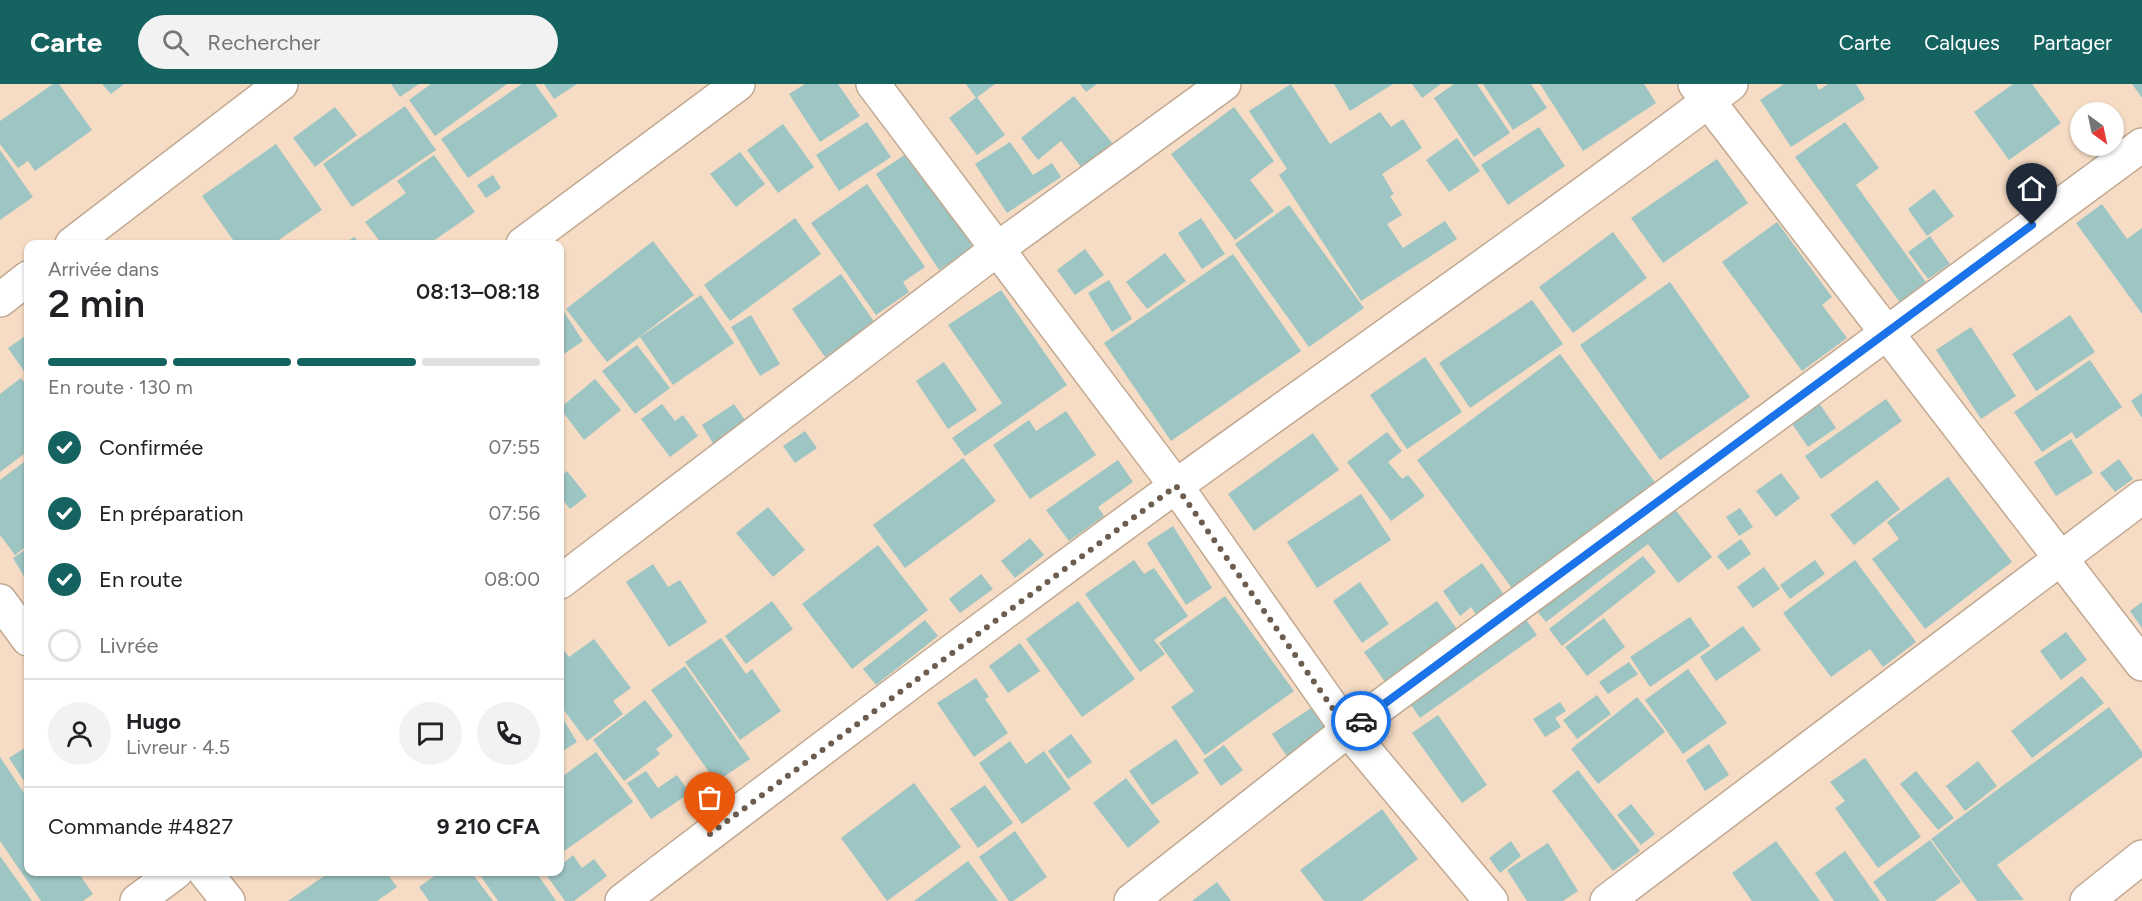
<!DOCTYPE html>
<html lang="fr">
<head>
<meta charset="utf-8">
<style>
  body { margin:0; font-family:Figtree,sans-serif; background:#f2f2f2; color:#202124; height:100vh; display:flex; flex-direction:column; font-size:22px; white-space:nowrap }
  * { box-sizing:border-box; margin:0 }
  p { font-size:20px; color:#757577 }
  .icon { flex:none; width:33px; height:33px; fill:none; stroke:currentColor; stroke-width:2; stroke-linecap:round; stroke-linejoin:round }
  .map { position:relative; flex:1; overflow:hidden }
  .side { position:absolute; left:24px; top:156px; width:540px; height:636px; display:flex; flex-direction:column; background:#fff; border-radius:12px; box-shadow:0 2px 4px #0004 }
  .side>* { flex:none }
  .needle { width:39px; rotate:147deg }
  .tools { position:absolute; left:2070px; top:18px; display:grid; gap:12px }
  .tools a { display:grid; place-items:center; width:54px; height:54px; border-radius:50%; background:#fff; box-shadow:0 2px 4px #0004; font-size:30px }
  .pin { position:absolute; display:grid; place-items:center; width:51px; height:51px; color:#fff; margin:-62px -26px; border-radius:50% 50% 50% 0; rotate:-45deg; box-shadow:0 0 6px #0007 }
  .pin .icon { rotate:45deg }
  .courier { position:absolute; display:grid; place-items:center; width:60px; height:60px; margin:-30px; border:4px solid #1a73e8; border-radius:50%; background:#fff; color:#222; box-shadow:0 2px 8px #0007 }
  .headline em { font-style:normal; font-weight:600 }
  .headline div { display:flex; flex-direction:column-reverse }
  .headline { display:flex; align-items:center; justify-content:space-between; height:102px; padding:0 24px }
  h1 { font-size:39px; font-weight:600; line-height:45px }
  .bar { display:grid; grid-template-columns:repeat(4,1fr); gap:9px 6px; align-content:center; height:72px; padding:0 24px }
  .bar i { height:8px; border-radius:4px; background:#e0e0e0 }
  .bar .current { background:#146361 }
  .bar p { grid-column:span 4 }
  .line { display:flex; align-items:center; gap:15px; padding:0 24px; border-top:2px solid #e0e0e0 }
  .line div { flex:1 }
  .round { display:grid; place-items:center; flex:none; width:63px; height:63px; border-radius:32px; background:#f2f2f2 }
  ol { padding:0 24px; list-style:none }
  li { display:flex; align-items:center; gap:18px; height:66px }
  li p { margin-inline-start:auto }
  li .icon { padding:6px; border-radius:50%; background:#146361; color:#fff; stroke-width:4 }
  li:last-child { color:#757577 }
  li i { width:33px; height:33px; border:3px solid #e0e0e0; border-radius:50% }
  header { display:flex; align-items:center; gap:36px; box-sizing:border-box; height:84px; padding:0 30px; background:#146361; color:#fff }
  header strong { font-size:28px }
  nav { display:flex; gap:33px; margin-inline-start:auto; font-size:21px }
  .search { width:420px; height:54px; background:#f2f2f2; display:flex; align-items:center; gap:15px; box-sizing:border-box; padding:0 21px; border-radius:33px; color:#757577; font-size:22px }
  .map>svg:first-child { display:block }
  .building { fill:#9dc5c3 }
  .lines { fill:none; stroke-linecap:round; stroke-linejoin:round }
  .minor-casing { stroke:#c1a891; stroke-width:36 }
  .minor { stroke:#fff; stroke-width:33 }
  .done { stroke:#6c5d4e; stroke-width:6; stroke-dasharray:0 10.8 }
  .route { stroke:#1a73e8; stroke-width:8 }
</style>
</head>
<body>
<header>
<strong>Carte</strong>
<div class="search"><svg class="icon" aria-label="search" viewBox="0 0 24 24"><circle cx="10" cy="10" r="6"/><path d="M15 15l6 6"/></svg>Rechercher</div>
<nav><a>Carte</a><a>Calques</a><a>Partager</a></nav>
</header>
<div class="map">
<svg width="2142" height="817" viewBox="0 0 2142 817">
  <rect width="100%" height="100%" fill="#f6dcc4"/>
  <g class="building">
    <path d="M53,0H59L92,46L35,87L28,77L18,84L0,60V37Z"/>
    <path d="M102,0H124L111,10Z"/>
    <path d="M391,0H419L400,13Z"/>
    <path d="M431,0H507L435,52L409,16Z"/>
    <path d="M522,0H535L558,32L468,94L441,55Z"/>
    <path d="M544,0H577L554,15Z"/>
    <path d="M805,0H838L860,32L820,58L789,10Z"/>
    <path d="M966,0H995L976,14Z"/>
    <path d="M1080,0H1097L1086,8Z"/>
    <path d="M1291,0L1330,60L1380,28L1391,43L1403,35L1422,64L1382,90L1394,110L1390,112L1402,131L1387,140L1403,164L1445,137L1457,155L1361,217L1279,91L1287,85L1249,27Z"/>
    <path d="M1334,0H1393L1350,27Z"/>
    <path d="M1412,0H1441L1422,14Z"/>
    <path d="M1454,0H1477L1510,49L1474,73L1434,14Z"/>
    <path d="M1483,0H1531L1547,24L1513,46Z"/>
    <path d="M1540,0H1644L1656,19L1583,67Z"/>
    <path d="M1784,0H1816L1819,6L1828,0H1856L1865,15L1791,63L1760,16Z"/>
    <path d="M2013,0H2032L2061,39L2009,76L1974,28Z"/>
    <path d="M2132,0H2142V14Z"/>
    <path d="M1074,12L1113,60L1082,84L1061,57L1038,76L1021,54Z"/>
    <path d="M977,13L1005,51L977,71L949,34Z"/>
    <path d="M405,22L436,66L352,123L323,80Z"/>
    <path d="M335,23L357,51L315,83L293,54Z"/>
    <path d="M1234,23L1274,77L1250,96L1274,127L1235,156L1171,70Z"/>
    <path d="M867,38L891,73L839,107L816,71Z"/>
    <path d="M1845,38L1879,84L1856,101L1928,201L1901,220L1795,73Z"/>
    <path d="M783,40L814,83L778,109L747,66Z"/>
    <path d="M1539,43L1565,82L1508,121L1481,81Z"/>
    <path d="M1457,54L1480,87L1449,108L1426,76Z"/>
    <path d="M1010,58L1033,91L1052,79L1061,93L1007,129L975,80Z"/>
    <path d="M276,60L322,126L273,160H236L202,112Z"/>
    <path d="M0,66L33,113L0,136Z"/>
    <path d="M740,68L765,100L736,123L710,90Z"/>
    <path d="M909,68L973,163L939,186L876,90Z"/>
    <path d="M434,71L475,128L429,160H382L365,138L406,109L397,97Z"/>
    <path d="M1717,75L1748,119L1663,179L1631,134Z"/>
    <path d="M493,91L501,104L486,114L477,101Z"/>
    <path d="M867,100L925,183L903,198L909,208L876,231L811,139Z"/>
    <path d="M1934,105L1954,132L1927,152L1908,125Z"/>
    <path d="M2102,120L2127,155L2142,144V230L2076,139Z"/>
    <path d="M1289,121L1364,224L1309,263L1235,160Z"/>
    <path d="M795,134L821,170L730,237L704,201Z"/>
    <path d="M1201,134L1225,170L1202,185L1178,149Z"/>
    <path d="M1777,138L1832,213L1822,221L1847,254L1802,287L1722,178Z"/>
    <path d="M1613,148L1647,194L1573,249L1539,203Z"/>
    <path d="M1930,152L1950,180L1928,195L1908,168Z"/>
    <path d="M354,153L360,160H344Z"/>
    <path d="M653,157L694,211L607,278L566,225Z"/>
    <path d="M1085,165L1104,191L1075,211L1057,186Z"/>
    <path d="M1165,169L1186,197L1147,225L1126,198Z"/>
    <path d="M1233,170L1301,267L1171,357L1104,259Z"/>
    <path d="M841,190L875,239L825,273L792,225Z"/>
    <path d="M1109,196L1132,235L1112,248L1088,209Z"/>
    <path d="M1670,198L1750,313L1660,376L1580,261Z"/>
    <path d="M1001,206L1067,301L965,372L952,354L1002,319L948,241Z"/>
    <path d="M701,211L734,259L673,301L640,253Z"/>
    <path d="M1532,216L1563,260L1470,324L1439,279Z"/>
    <path d="M560,222L583,257L561,272L560,271Z"/>
    <path d="M751,231L780,280L760,292L731,243Z"/>
    <path d="M2070,231L2095,268L2036,307L2012,270Z"/>
    <path d="M1971,243L2016,312L1981,335L1936,266Z"/>
    <path d="M28,250V293L8,264Z"/>
    <path d="M637,261L670,304L635,330L602,287Z"/>
    <path d="M1560,270L1660,405L1517,511L1417,376Z"/>
    <path d="M1425,273L1462,328L1407,365L1370,311Z"/>
    <path d="M2090,276L2122,323L2076,355L2072,348L2042,368L2014,328Z"/>
    <path d="M944,278L977,326L948,345L916,297Z"/>
    <path d="M21,294L28,304V367L0,388V310Z"/>
    <path d="M595,295L621,326L584,356L560,324Z"/>
    <path d="M2142,309V334L2131,317Z"/>
    <path d="M1813,310L1836,344L1808,363L1784,328Z"/>
    <path d="M1886,315L1902,337L1821,395L1805,372Z"/>
    <path d="M662,320L675,337L683,331L698,352L670,373L641,335Z"/>
    <path d="M734,320L747,339L714,361L702,341Z"/>
    <path d="M1066,327L1096,371L1030,415L993,361L1029,336L1036,347Z"/>
    <path d="M805,347L817,364L795,379L783,362Z"/>
    <path d="M1387,348L1402,367L1388,378L1402,395L1408,391L1425,412L1391,437L1347,378Z"/>
    <path d="M1313,349L1339,386L1254,447L1228,410Z"/>
    <path d="M2071,355L2093,389L2056,412L2034,378Z"/>
    <path d="M963,374L996,417L905,484L873,441Z"/>
    <path d="M28,375V461L15,471L0,451V396Z"/>
    <path d="M2119,375L2133,395L2115,408L2100,389Z"/>
    <path d="M1118,376L1133,398L1098,423L1104,432L1069,457L1046,426Z"/>
    <path d="M567,387L587,412L570,425L560,412V394Z"/>
    <path d="M1781,389L1800,414L1776,433L1756,407Z"/>
    <path d="M1948,393L2012,478L1925,545L1872,475L1899,455L1887,438Z"/>
    <path d="M1877,396L1900,425L1854,461L1830,431Z"/>
    <path d="M1361,410L1391,456L1317,504L1287,458Z"/>
    <path d="M1667,415L1712,473L1678,499L1648,460L1546,538L1531,520Z"/>
    <path d="M768,423L805,466L773,493L736,449Z"/>
    <path d="M1740,424L1753,443L1739,452L1726,433Z"/>
    <path d="M1173,442L1212,504L1186,521L1147,459Z"/>
    <path d="M1030,454L1044,471L1015,494L1001,477Z"/>
    <path d="M1741,455L1751,470L1728,486L1717,472Z"/>
    <path d="M878,461L928,526L852,585L802,520Z"/>
    <path d="M28,464V499L13,474Z"/>
    <path d="M1643,472L1656,488L1562,562L1549,545Z"/>
    <path d="M1134,476L1144,490L1154,484L1188,532L1154,556L1165,570L1140,588L1085,510Z"/>
    <path d="M1815,476L1825,490L1790,515L1780,501Z"/>
    <path d="M1855,476L1916,558L1883,583L1870,565L1831,593L1783,529Z"/>
    <path d="M1482,479L1509,518L1477,532L1471,523L1460,532L1443,507Z"/>
    <path d="M653,480L668,503L680,496L707,538L669,563L626,498Z"/>
    <path d="M1764,483L1780,505L1753,524L1737,503Z"/>
    <path d="M981,490L993,505L960,529L949,515Z"/>
    <path d="M1360,498L1389,540L1362,559L1333,517Z"/>
    <path d="M1225,512L1294,607L1205,671L1171,623L1194,607L1159,559Z"/>
    <path d="M772,517L793,545L746,580L725,552Z"/>
    <path d="M1078,517L1135,595L1082,633L1026,555Z"/>
    <path d="M1437,517L1463,554L1390,605L1364,568Z"/>
    <path d="M2142,518V544L2130,527Z"/>
    <path d="M1520,527L1537,551L1420,634L1404,611Z"/>
    <path d="M1690,533L1710,562L1650,603L1630,573Z"/>
    <path d="M1604,534L1625,563L1587,592L1565,563Z"/>
    <path d="M925,536L938,552L876,601L863,585Z"/>
    <path d="M1743,542L1761,566L1716,597L1700,573Z"/>
    <path d="M2066,548L2087,576L2061,596L2040,567Z"/>
    <path d="M721,554L746,590L752,585L781,627L740,656L685,578Z"/>
    <path d="M594,555L631,604L613,617L623,630L587,657L560,621V561L569,573Z"/>
    <path d="M1020,559L1040,587L1008,609L989,582Z"/>
    <path d="M1629,578L1638,590L1608,610L1599,598Z"/>
    <path d="M685,582L750,675L716,698L651,606Z"/>
    <path d="M1688,585L1727,639L1683,670L1645,616Z"/>
    <path d="M2082,592L2104,619L2032,674L2011,647Z"/>
    <path d="M976,594L989,613L985,615L1008,649L974,673L937,619Z"/>
    <path d="M1597,611L1611,630L1577,655L1563,636Z"/>
    <path d="M1637,613L1665,648L1598,700L1571,665Z"/>
    <path d="M645,616L673,652L656,665L660,670L624,697L593,656Z"/>
    <path d="M1560,618L1566,627L1555,634L1561,643L1545,653L1533,635Z"/>
    <path d="M2109,623L2142,668V673L1997,781L2024,816L1977,817L1931,755Z"/>
    <path d="M1311,624L1333,656L1294,683L1272,650Z"/>
    <path d="M560,630L577,658L560,669Z"/>
    <path d="M1438,631L1487,701L1462,719L1412,649Z"/>
    <path d="M1071,650L1092,678L1068,695L1048,667Z"/>
    <path d="M1176,655L1199,689L1152,721L1129,687Z"/>
    <path d="M1010,657L1026,680L1044,667L1071,705L1022,740L979,679Z"/>
    <path d="M1709,660L1729,691L1705,707L1686,676Z"/>
    <path d="M1224,661L1243,686L1221,702L1203,676Z"/>
    <path d="M28,662V703L9,674Z"/>
    <path d="M596,668L633,718L560,770V694Z"/>
    <path d="M0,673L28,715V788H78L93,810L83,817H41L0,757Z"/>
    <path d="M1865,674L1921,753L1878,784L1835,724L1845,717L1830,698Z"/>
    <path d="M1978,677L1997,702L1965,727L1946,702Z"/>
    <path d="M1578,686L1640,767L1613,787L1552,707Z"/>
    <path d="M646,687L658,704L677,691L690,709L651,735L627,699Z"/>
    <path d="M1916,687L1954,734L1938,746L1900,700Z"/>
    <path d="M1126,694L1160,738L1128,764L1093,719Z"/>
    <path d="M914,699L961,763L887,817L841,754Z"/>
    <path d="M985,701L1013,739L978,764L950,725Z"/>
    <path d="M1631,720L1655,750L1641,761L1617,731Z"/>
    <path d="M1382,725L1418,775L1362,817H1324L1300,786Z"/>
    <path d="M1015,747L1047,793L1013,817H1009L979,773Z"/>
    <path d="M1930,756L1961,798L1935,817H1887L1873,798Z"/>
    <path d="M1511,757L1521,772L1500,789L1489,774Z"/>
    <path d="M1776,757L1820,817H1752L1732,789Z"/>
    <path d="M1548,759L1578,807L1563,817H1527L1507,786Z"/>
    <path d="M1845,767L1880,817H1834L1815,789Z"/>
    <path d="M573,771L582,784L594,775L607,792L574,817H565L547,792L552,788H560V782Z"/>
    <path d="M0,772L32,817H0Z"/>
    <path d="M968,777L998,817H914Z"/>
    <path d="M330,788H386L397,803L377,817H288Z"/>
    <path d="M440,788H471L493,817H429L419,803Z"/>
    <path d="M478,788H536L556,817H498Z"/>
    <path d="M1217,798L1231,817H1192Z"/>
  </g>
  <g class="lines">
    <defs>
      <g id="minor">
        <path d="M873,0L1176,402L1348,646L1491,817"/>
        <path d="M1695,0L2142,580"/>
        <path d="M72,160L281,0"/>
        <path d="M523,160L738,0"/>
        <path d="M0,216L28,194"/>
        <path d="M560,498L996,166L1224,0"/>
        <path d="M0,517L28,555"/>
        <path d="M205,788L228,817"/>
        <path d="M137,817L176,788"/>
        <path d="M622,817C805,677 989,538 1176,402C1361,268 1549,138 1731,0"/>
        <path d="M1131,817L1348,646L2142,61"/>
        <path d="M1607,817L2142,413"/>
        <path d="M2087,817L2142,773"/>
      </g>
    </defs>
    <use href="#minor" class="minor-casing"/>
    <use href="#minor" class="minor"/>
  </g>
  <g class="lines">
    <path class="done" d="M710,750L1176,402L1348,646L1361,637"/>
    <path class="route" d="M1361,637L2032,141"/>
  </g>
</svg>
<div class="tools">
<a><svg class="needle" viewBox="-14 -14 28 28"><path d="M0-13l5 13h-10z" fill="#e53935"/><path d="M0 13l5-13h-10z" fill="#757577"/></svg></a>
</div>
<div class="pin" style="left:710px;top:750px;background:#ea580c"><svg class="icon" aria-label="bag" viewBox="0 0 24 24"><path d="M5 8h14l-1 12H6zM9 8a3 3 0 0 1 6 0"/></svg></div>
<div class="pin" style="left:2032px;top:141px;background:#1f2937"><svg class="icon" aria-label="home" viewBox="0 0 24 24"><path d="M3 11l9-7 9 7M6 9v11h12V9"/></svg></div>
<div class="courier" style="left:1361px;top:637px"><svg class="icon" aria-label="car" viewBox="0 0 24 24"><path d="M5 17H2v-5l4-1 3-4h7l3 4 3 1v5h-3M9 17h6M6 11h13"/><circle cx="7" cy="17" r="2"/><circle cx="17" cy="17" r="2"/></svg></div>
<section class="side">
<div class="headline"><div><h1>2 min</h1><p>Arrivée dans</p></div><em>08:13–08:18</em></div>
<div class="bar"><i class="current"></i><i class="current"></i><i class="current"></i><i></i><p>En route · 130 m</p></div>
<ol>
<li><svg class="icon" aria-label="check" viewBox="0 0 24 24"><path d="M5 12l5 5 9-10"/></svg>Confirmée<p>07:55</p></li>
<li><svg class="icon" aria-label="check" viewBox="0 0 24 24"><path d="M5 12l5 5 9-10"/></svg>En préparation<p>07:56</p></li>
<li><svg class="icon" aria-label="check" viewBox="0 0 24 24"><path d="M5 12l5 5 9-10"/></svg>En route<p>08:00</p></li>
<li><i></i>Livrée</li>
</ol>
<div class="line" style="height:108px"><a class="round"><svg class="icon" aria-label="person" viewBox="0 0 24 24"><circle cx="12" cy="8" r="4"/><path d="M4 21q1-7 8-7t8 7"/></svg></a><div><b>Hugo</b><p>Livreur · 4.5</p></div><a class="round"><svg class="icon" aria-label="chat" viewBox="0 0 24 24"><path d="M4 5h16v11H9l-5 4z"/></svg></a><a class="round"><svg class="icon" aria-label="phone" viewBox="0 0 24 24"><path d="M5 4h4l2 5-3 2q2 4 5 5l2-3 5 2v4C11 20 4 13 5 4z"/></svg></a></div>
<div class="line" style="height:78px"><div>Commande #4827</div><b>9 210 CFA</b></div>
</section>
</div>
</body>
</html>
